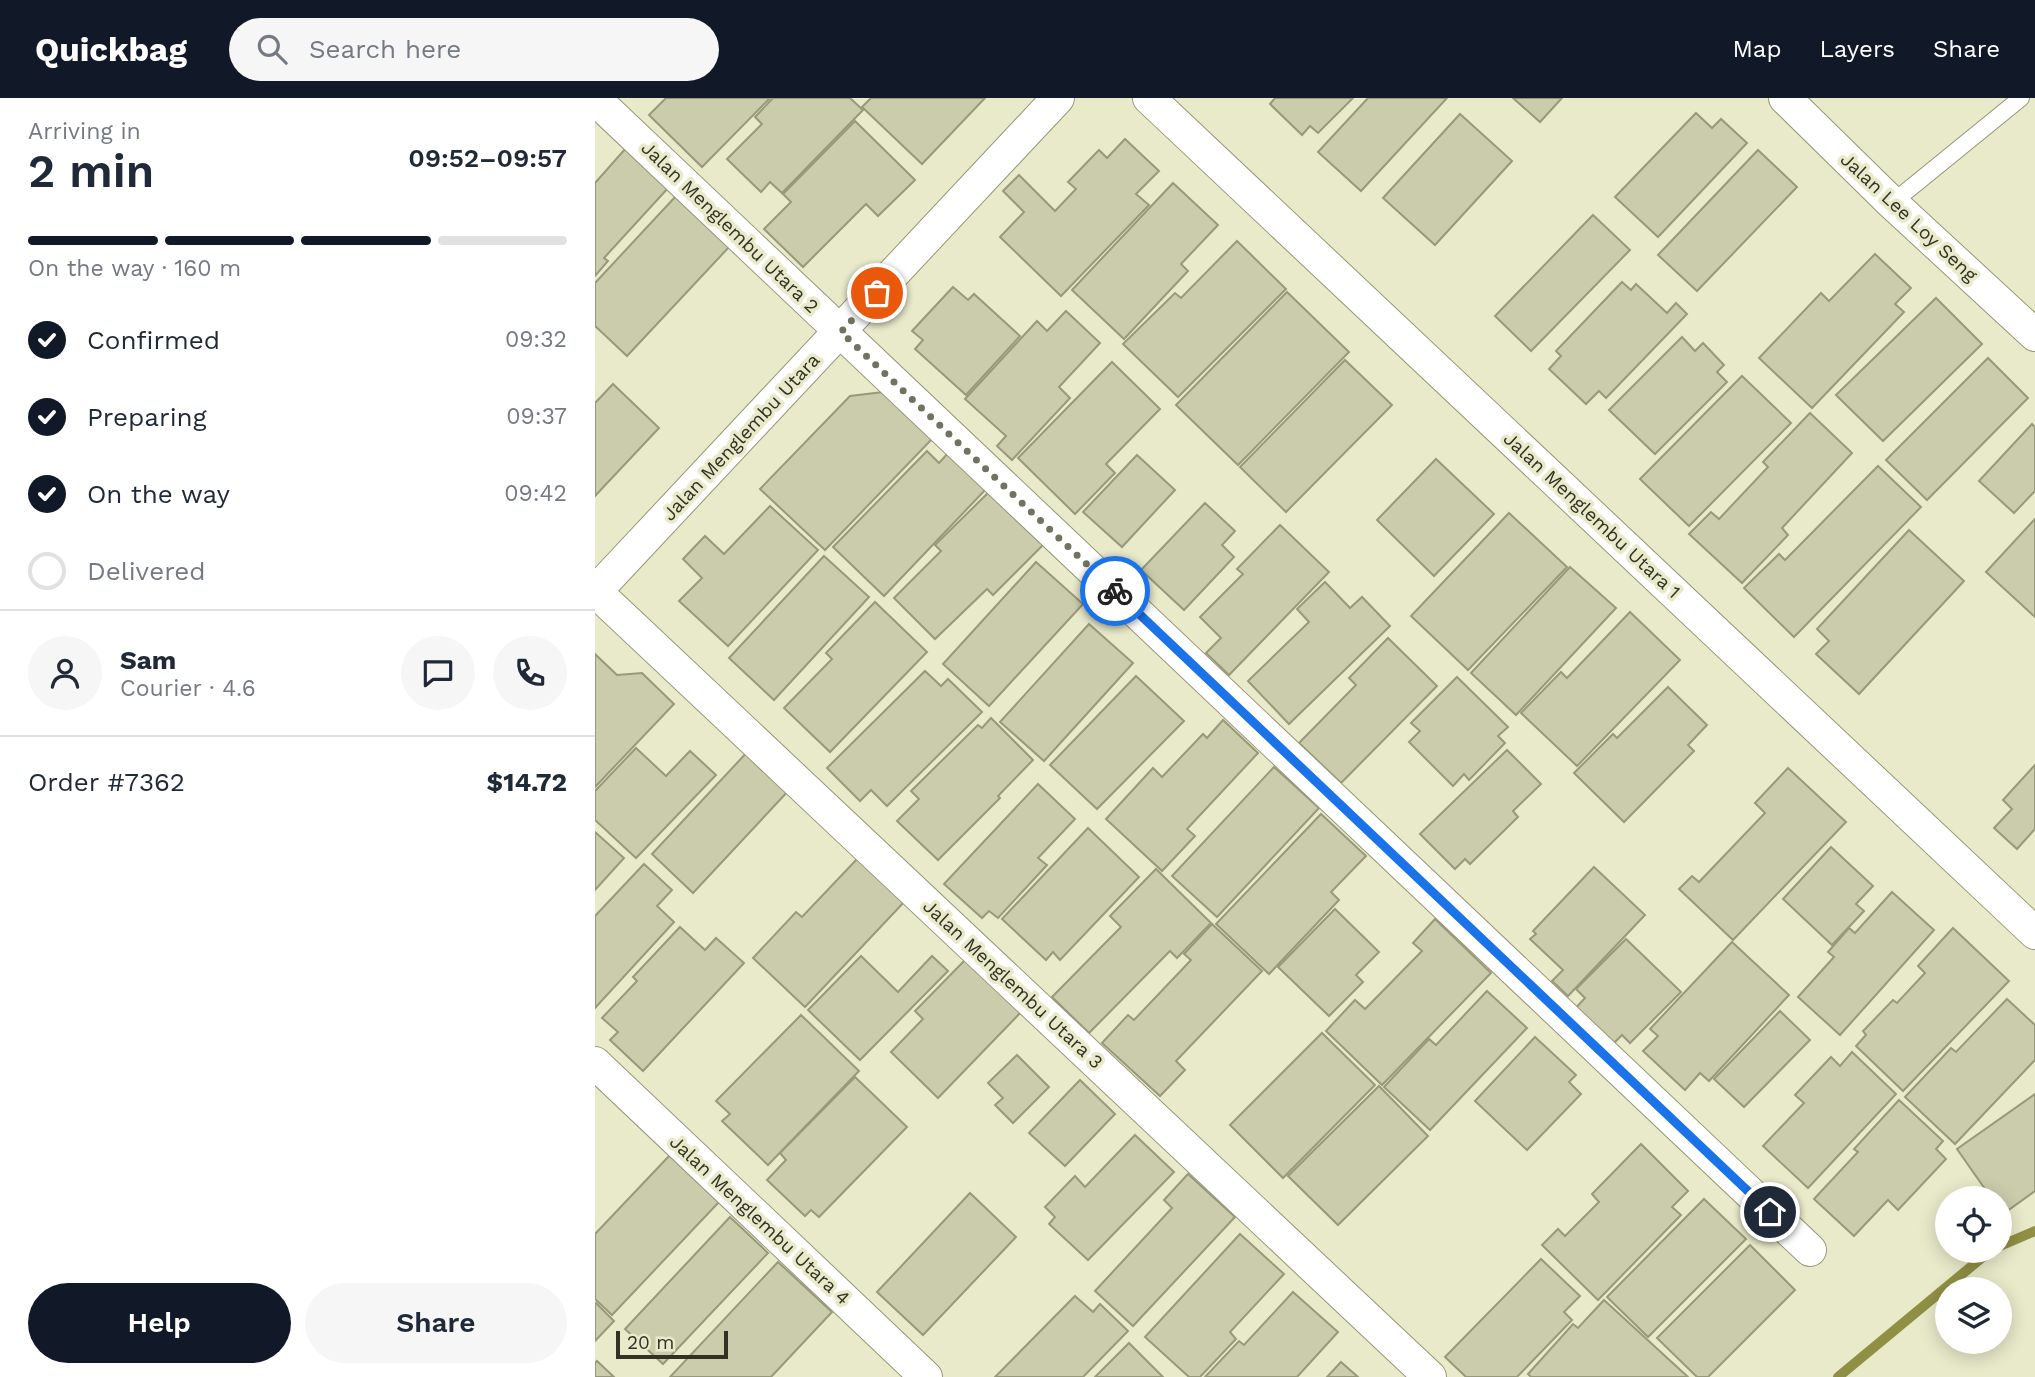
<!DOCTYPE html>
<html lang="en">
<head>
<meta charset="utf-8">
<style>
  body { margin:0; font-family:"Work Sans",sans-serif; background:#f6f6f7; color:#1f2937; height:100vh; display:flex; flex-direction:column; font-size:26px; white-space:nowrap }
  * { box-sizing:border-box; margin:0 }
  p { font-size:23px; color:#747a83 }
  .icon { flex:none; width:38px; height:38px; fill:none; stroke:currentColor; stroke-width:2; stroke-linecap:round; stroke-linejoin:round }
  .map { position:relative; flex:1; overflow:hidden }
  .details { display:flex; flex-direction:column; background:#fff; width:595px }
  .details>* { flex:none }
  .buttons { position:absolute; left:1340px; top:1088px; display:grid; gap:14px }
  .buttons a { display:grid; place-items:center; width:77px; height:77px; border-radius:50%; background:#fff; box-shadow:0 4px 18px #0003; font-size:35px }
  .scale { position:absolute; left:21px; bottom:18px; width:112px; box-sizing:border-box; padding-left:7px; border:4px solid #313125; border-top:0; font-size:19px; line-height:24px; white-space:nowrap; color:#313125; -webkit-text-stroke:5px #e9eaca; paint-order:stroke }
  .pin { position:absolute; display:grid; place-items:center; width:60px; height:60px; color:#fff; margin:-30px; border:4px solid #fff; border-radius:50%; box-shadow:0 2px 7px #0007 }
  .courier { position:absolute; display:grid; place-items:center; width:70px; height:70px; margin:-35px; border:5px solid #1a73e8; border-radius:50%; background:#fff; color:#222; box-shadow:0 2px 9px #0007 }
  .headline em { font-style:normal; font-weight:600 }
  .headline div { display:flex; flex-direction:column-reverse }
  .headline { display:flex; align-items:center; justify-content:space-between; height:119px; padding:0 28px }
  h1 { font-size:46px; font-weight:600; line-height:52px }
  .bar { display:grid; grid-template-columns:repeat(4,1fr); gap:10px 7px; align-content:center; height:84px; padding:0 28px }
  .bar i { height:9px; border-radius:5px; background:#e0e1e3 }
  .bar .current { background:#111827 }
  .bar p { grid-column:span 4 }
  .line { display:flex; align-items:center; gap:18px; padding:0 28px; border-top:2px solid #e0e1e3 }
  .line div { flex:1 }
  .round { display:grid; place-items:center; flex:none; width:74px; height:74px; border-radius:37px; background:#f6f6f7 }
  ol { padding:0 28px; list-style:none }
  li { display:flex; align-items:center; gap:21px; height:77px }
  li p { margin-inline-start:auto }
  li .icon { padding:7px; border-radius:50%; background:#111827; color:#fff; stroke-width:4 }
  li:last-child { color:#747a83 }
  li i { width:38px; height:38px; border:4px solid #e0e1e3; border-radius:50% }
  .cta { display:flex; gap:14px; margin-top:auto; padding:14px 28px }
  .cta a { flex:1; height:80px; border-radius:42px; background:#111827; color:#fff; font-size:28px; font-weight:600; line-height:80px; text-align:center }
  .cta a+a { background:#f6f6f7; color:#1f2937 }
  header { display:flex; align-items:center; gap:42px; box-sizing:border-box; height:98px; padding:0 35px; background:#111827; color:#fff }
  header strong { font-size:33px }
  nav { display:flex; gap:38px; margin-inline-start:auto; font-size:24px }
  .search { width:490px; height:63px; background:#f6f6f7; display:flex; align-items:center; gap:18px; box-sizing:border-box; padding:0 24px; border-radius:38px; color:#747a83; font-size:26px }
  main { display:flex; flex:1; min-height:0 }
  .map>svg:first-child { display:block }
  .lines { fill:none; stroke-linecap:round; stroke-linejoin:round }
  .stream { stroke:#909045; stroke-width:10 }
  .building { fill:#cbccac; stroke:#98997b; stroke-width:2 }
  .service-casing { stroke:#969778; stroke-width:18 }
  .minor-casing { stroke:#969778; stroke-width:34 }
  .service { stroke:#fff; stroke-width:16 }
  .minor { stroke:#fff; stroke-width:32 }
  .done { stroke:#71725f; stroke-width:7; stroke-dasharray:0 12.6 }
  .route { stroke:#1a73e8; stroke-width:9 }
  .labels { text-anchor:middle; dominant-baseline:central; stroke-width:7; stroke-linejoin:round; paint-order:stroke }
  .street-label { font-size:19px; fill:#313125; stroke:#e9eaca }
</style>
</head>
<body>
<header>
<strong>Quickbag</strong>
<div class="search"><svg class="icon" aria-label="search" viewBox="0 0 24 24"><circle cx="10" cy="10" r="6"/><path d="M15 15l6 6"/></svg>Search here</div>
<nav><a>Map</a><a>Layers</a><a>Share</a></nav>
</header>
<main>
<section class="details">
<div class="headline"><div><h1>2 min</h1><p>Arriving in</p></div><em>09:52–09:57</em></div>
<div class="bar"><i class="current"></i><i class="current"></i><i class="current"></i><i></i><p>On the way · 160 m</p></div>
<ol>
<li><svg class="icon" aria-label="check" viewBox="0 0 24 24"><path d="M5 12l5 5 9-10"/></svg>Confirmed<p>09:32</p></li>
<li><svg class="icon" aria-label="check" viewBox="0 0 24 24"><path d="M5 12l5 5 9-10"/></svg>Preparing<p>09:37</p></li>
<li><svg class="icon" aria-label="check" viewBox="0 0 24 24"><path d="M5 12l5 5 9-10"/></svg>On the way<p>09:42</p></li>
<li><i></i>Delivered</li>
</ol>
<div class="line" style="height:126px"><a class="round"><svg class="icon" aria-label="person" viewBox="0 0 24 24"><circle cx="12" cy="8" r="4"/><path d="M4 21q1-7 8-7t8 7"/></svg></a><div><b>Sam</b><p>Courier · 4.6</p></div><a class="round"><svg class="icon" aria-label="chat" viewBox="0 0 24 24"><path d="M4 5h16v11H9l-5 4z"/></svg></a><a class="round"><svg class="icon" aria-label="phone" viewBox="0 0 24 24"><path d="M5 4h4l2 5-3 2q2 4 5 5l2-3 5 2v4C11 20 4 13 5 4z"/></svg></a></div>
<div class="line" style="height:91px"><div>Order #7362</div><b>$14.72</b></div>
<div class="cta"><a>Help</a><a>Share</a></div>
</section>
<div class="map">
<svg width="1440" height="1279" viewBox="0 0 1440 1279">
  <rect width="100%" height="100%" fill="#e9eaca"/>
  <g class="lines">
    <g class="stream">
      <path d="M1405,1148L1440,1133"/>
      <path d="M1243,1279L1395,1153"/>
    </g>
  </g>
  <g class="building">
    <path d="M71,0H175L107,69L54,17Z"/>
    <path d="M178,0H255L268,12L187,95L175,84L166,94L132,61L167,26L160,19Z"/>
    <path d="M276,0H390L327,66L267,9Z"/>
    <path d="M680,0H758L723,35L715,28L707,37L675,6Z"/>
    <path d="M773,0H852L766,93L723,54Z"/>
    <path d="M918,0H967L945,24Z"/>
    <path d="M1101,15L1117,30L1126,21L1152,45L1063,139L1020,99Z"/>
    <path d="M865,16L917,63L840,147L788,100Z"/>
    <path d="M260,23L320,82L283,118L271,106L208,169L169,131L196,104L188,96Z"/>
    <path d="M530,41L564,73L541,96L554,107L466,198L405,139L429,114L408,93L424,77L460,113L481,91L473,84L504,52L512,60Z"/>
    <path d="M31,50L74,89L9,160L13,163L0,178V85Z"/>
    <path d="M1163,52L1202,89L1102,193L1063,157Z"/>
    <path d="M578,85L623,127L586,166L593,173L529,241L477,192Z"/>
    <path d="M81,98L135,148L32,258L0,228V185Z"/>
    <path d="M998,117L1035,152L936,253L900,218Z"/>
    <path d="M642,143L691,191L583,299L528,246L580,195L586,200Z"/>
    <path d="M1280,156L1316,190L1300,206L1309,214L1217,310L1164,260L1226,195L1234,203Z"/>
    <path d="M1027,184L1036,192L1041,186L1072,215L1081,205L1092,216L1011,300L1004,293L991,306L954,271L966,258L961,253Z"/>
    <path d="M358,189L373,202L379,196L425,238L371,297L320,251L328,242L317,233Z"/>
    <path d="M692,194L754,254L643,367L581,307Z"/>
    <path d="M1341,200L1387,246L1288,343L1241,297Z"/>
    <path d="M471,213L505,245L464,289L475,300L417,362L402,348L411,338L370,301L442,223L452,233Z"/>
    <path d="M1087,239L1100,253L1108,245L1129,267L1122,274L1132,284L1060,356L1014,312Z"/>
    <path d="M1393,260L1433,300L1332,402L1291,362Z"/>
    <path d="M750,262L797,307L691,414L645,369Z"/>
    <path d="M517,264L565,311L511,366L520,375L480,416L423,360Z"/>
    <path d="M1147,278L1196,325L1094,428L1045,381Z"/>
    <path d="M18,286L64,330L0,398V305Z"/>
    <path d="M288,294L337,341L230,452L165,391L255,298Z"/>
    <path d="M1215,315L1257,355L1187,430L1193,437L1147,485L1094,436L1116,414L1124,421L1173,369L1168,364Z"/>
    <path d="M1437,326L1440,329V393L1419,415L1384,383Z"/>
    <path d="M332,353L344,365L354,354L392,390L289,498L238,449Z"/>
    <path d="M542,357L580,392L527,449L488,414Z"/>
    <path d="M841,361L899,416L839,478L782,422Z"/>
    <path d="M1283,368L1326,409L1199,539L1149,490L1184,456L1190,462Z"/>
    <path d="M396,392L450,445L398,497L392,491L340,541L299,500L346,453L340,447Z"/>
    <path d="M610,405L640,433L627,447L639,459L589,512L546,472Z"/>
    <path d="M175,408L223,452L133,548L84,503L107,480L88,461L110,438L129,456Z"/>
    <path d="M914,415L972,469L873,572L816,518Z"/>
    <path d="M1440,421V519L1391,474Z"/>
    <path d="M685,427L734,474L634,577L611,555L626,540L605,519L648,476L642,471Z"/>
    <path d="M1314,432L1369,483L1264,596L1221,556L1234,543L1222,531Z"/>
    <path d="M229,458L274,499L179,602L134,560Z"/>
    <path d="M441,464L488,506L394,608L348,566Z"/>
    <path d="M975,469L1021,510L921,617L876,575Z"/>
    <path d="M730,484L755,510L767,499L795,528L694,626L653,583L714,524L702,511Z"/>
    <path d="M280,504L332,554L235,654L189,610L237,561L231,555Z"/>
    <path d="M1035,514L1085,562L982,668L926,615L966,574L972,580Z"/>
    <path d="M494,526L538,565L449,663L405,624Z"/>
    <path d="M793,540L842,588L746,685L704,645L761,587L754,580Z"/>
    <path d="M0,556L22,577L47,575L79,606L0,689Z"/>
    <path d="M330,573L346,588L353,581L387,614L292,708L276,692L265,703L232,670Z"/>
    <path d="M541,578L589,623L502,711L455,667Z"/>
    <path d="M862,579L913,629L903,638L910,645L874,682L869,676L858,688L814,644L825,633L816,625Z"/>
    <path d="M1073,589L1112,627L1093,647L1099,653L1029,724L979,675L1018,636L1022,640Z"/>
    <path d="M396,620L438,662L403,698L405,700L343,762L302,723L324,701L316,693L383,627L387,630Z"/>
    <path d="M628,622L663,655L592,731L600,738L567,773L511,721L558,670L567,679L608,636L612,640Z"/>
    <path d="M41,650L71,678L95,653L121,677L41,760L0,722V693Z"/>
    <path d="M155,651L196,690L98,795L57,756Z"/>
    <path d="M912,652L946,686L918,713L923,719L875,766L870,761L860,771L825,736Z"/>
    <path d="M1440,667V731L1422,751L1399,730L1417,711L1408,702Z"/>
    <path d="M679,669L724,710L622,819L577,778Z"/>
    <path d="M1193,670L1251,724L1138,842L1084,791L1097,778L1104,784L1170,715L1160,705Z"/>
    <path d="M443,686L480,721L443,760L452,767L403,820L394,813L387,820L349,786Z"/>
    <path d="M726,716L771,758L736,794L744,802L674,876L621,826Z"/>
    <path d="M493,730L544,779L465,862L458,854L451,862L407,821Z"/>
    <path d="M0,734L29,760L0,792Z"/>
    <path d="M1236,749L1278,788L1261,806L1269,813L1237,847L1188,801Z"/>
    <path d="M264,759L311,802L210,909L158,860L201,814L207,819Z"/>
    <path d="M49,766L77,792L62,808L79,824L0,910V818Z"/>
    <path d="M999,769L1050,817L973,898L957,883L968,872L935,841L941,836L938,833Z"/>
    <path d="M561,771L616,825L582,860L575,853L494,935L457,899L526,829L515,818Z"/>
    <path d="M1297,794L1339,832L1245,937L1203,899L1239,859L1233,854L1254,830L1260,835Z"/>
    <path d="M740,811L784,854L761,877L768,884L734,918L683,869Z"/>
    <path d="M840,821L896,875L787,987L731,933L760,902L770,911L827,853L818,845Z"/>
    <path d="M617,826L667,873L581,963L590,972L565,998L507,945L533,917L539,922L596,862L589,856Z"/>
    <path d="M85,829L110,852L121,840L149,865L48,973L15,942L23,934L7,920L42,883L38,879Z"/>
    <path d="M1358,830L1414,883L1308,993L1261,948L1271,937L1268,933L1298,902L1302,905L1330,875L1323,868Z"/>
    <path d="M1031,841L1086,894L1035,945L1027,937L1014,950L977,914L990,900L981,891Z"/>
    <path d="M1137,844L1194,897L1114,983L1105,975L1090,992L1048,953L1063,938L1055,931Z"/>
    <path d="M266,858L303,894L337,858L353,873L265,962L213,912Z"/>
    <path d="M374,858L429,911L343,1000L296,954L328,921L320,913Z"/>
    <path d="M892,893L932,930L835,1032L789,989L834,941L841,947Z"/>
    <path d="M1412,901L1440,927V962L1360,1046L1310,999L1356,950L1361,954Z"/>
    <path d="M1185,913L1215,942L1149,1009L1119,981Z"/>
    <path d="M206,917L264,973L173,1067L127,1023L135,1016L121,1003Z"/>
    <path d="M727,935L780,987L688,1080L635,1027Z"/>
    <path d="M940,939L981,977L974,984L986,996L932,1052L880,1003Z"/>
    <path d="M1257,954L1301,996L1213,1090L1168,1048L1209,1005L1200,997L1236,959L1245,968Z"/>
    <path d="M422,957L454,989L418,1025L400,1007L408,1000L393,985Z"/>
    <path d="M260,979L312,1029L224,1119L216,1112L210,1118L172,1082L191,1062L185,1055Z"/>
    <path d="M485,982L520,1016L470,1068L434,1035Z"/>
    <path d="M784,988L833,1038L743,1127L693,1078Z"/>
    <path d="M1440,996V1093L1408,1116L1405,1112V1101H1397L1362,1051Z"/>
    <path d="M1304,1002L1348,1043L1341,1051L1351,1061L1303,1112L1293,1102L1259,1138L1219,1101L1263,1054L1259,1051Z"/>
    <path d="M540,1037L579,1074L493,1162L454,1126L460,1119L450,1109L480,1078L490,1089Z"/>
    <path d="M1046,1046L1093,1093L1077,1109L1086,1117L1003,1202L947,1147L963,1131L970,1138L1004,1104L997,1096Z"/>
    <path d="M75,1057L124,1104L17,1217L0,1201V1136Z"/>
    <path d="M593,1076L640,1119L538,1228L500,1193L577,1110L569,1102Z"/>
    <path d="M375,1095L421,1139L328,1237L282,1194Z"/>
    <path d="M1109,1101L1151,1141L1053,1239L1012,1199Z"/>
    <path d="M135,1119L173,1155L68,1266L30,1231Z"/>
    <path d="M645,1136L689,1176L635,1234L641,1241L605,1279H594L550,1239Z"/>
    <path d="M1155,1147L1200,1192L1113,1279H1102L1062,1240Z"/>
    <path d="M946,1161L985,1198L969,1214L977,1222L922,1279H871L850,1259Z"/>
    <path d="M183,1164L237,1214L176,1279H75Z"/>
    <path d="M698,1194L743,1234L702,1279H610L644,1243L649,1247Z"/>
    <path d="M480,1198L498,1214L505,1206L533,1233L488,1279H400Z"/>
    <path d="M1009,1202L1093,1279H936L933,1276L978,1226L983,1230Z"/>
    <path d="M1,1205L19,1223L0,1243V1207Z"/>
    <path d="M534,1245L568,1279H500Z"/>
    <path d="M2,1263L19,1279H0V1265Z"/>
    <path d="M746,1264L763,1279H732Z"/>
  </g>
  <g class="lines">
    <defs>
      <path id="service" d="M1297,105L1426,0"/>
      <g id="minor">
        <path d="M554,0L1440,835"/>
        <path d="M1190,0L1297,105L1440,237"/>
        <path d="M0,1L1215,1152"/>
        <path d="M0,493L835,1279"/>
        <path d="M0,494L463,0"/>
        <path d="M0,965L331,1279"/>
      </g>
    </defs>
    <use href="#service" class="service-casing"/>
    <use href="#minor" class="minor-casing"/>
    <use href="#service" class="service"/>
    <use href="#minor" class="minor"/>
  </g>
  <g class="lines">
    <path class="done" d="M282,195L246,234L520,493"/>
    <path class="route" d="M520,493L1175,1114"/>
  </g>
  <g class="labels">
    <g class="street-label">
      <text transform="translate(1314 119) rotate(43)">Jalan Lee Loy Seng</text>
      <text transform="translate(135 129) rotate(44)">Jalan Menglembu Utara 2</text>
      <text transform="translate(146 339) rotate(-47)">Jalan Menglembu Utara</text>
      <text transform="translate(997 417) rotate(43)">Jalan Menglembu Utara 1</text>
      <text transform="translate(418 886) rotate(43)">Jalan Menglembu Utara 3</text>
      <text transform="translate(165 1122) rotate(43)">Jalan Menglembu Utara 4</text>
    </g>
  </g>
</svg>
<div class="buttons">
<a><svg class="icon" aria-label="locate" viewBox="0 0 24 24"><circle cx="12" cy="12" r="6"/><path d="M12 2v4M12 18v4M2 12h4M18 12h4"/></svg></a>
<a><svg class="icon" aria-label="layers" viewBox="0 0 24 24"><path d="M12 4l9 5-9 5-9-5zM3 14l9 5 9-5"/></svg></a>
</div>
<div class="scale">20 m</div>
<div class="pin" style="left:282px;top:195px;background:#ea580c"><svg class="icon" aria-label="bag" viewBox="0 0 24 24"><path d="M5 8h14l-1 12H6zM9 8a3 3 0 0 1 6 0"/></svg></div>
<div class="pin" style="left:1175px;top:1114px;background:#1f2937"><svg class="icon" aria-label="home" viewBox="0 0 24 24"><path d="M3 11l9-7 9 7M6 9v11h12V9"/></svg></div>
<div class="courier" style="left:520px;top:493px"><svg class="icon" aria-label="bike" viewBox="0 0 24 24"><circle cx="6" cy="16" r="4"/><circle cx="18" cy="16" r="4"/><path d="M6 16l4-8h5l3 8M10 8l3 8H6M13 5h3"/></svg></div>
</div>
</main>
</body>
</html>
